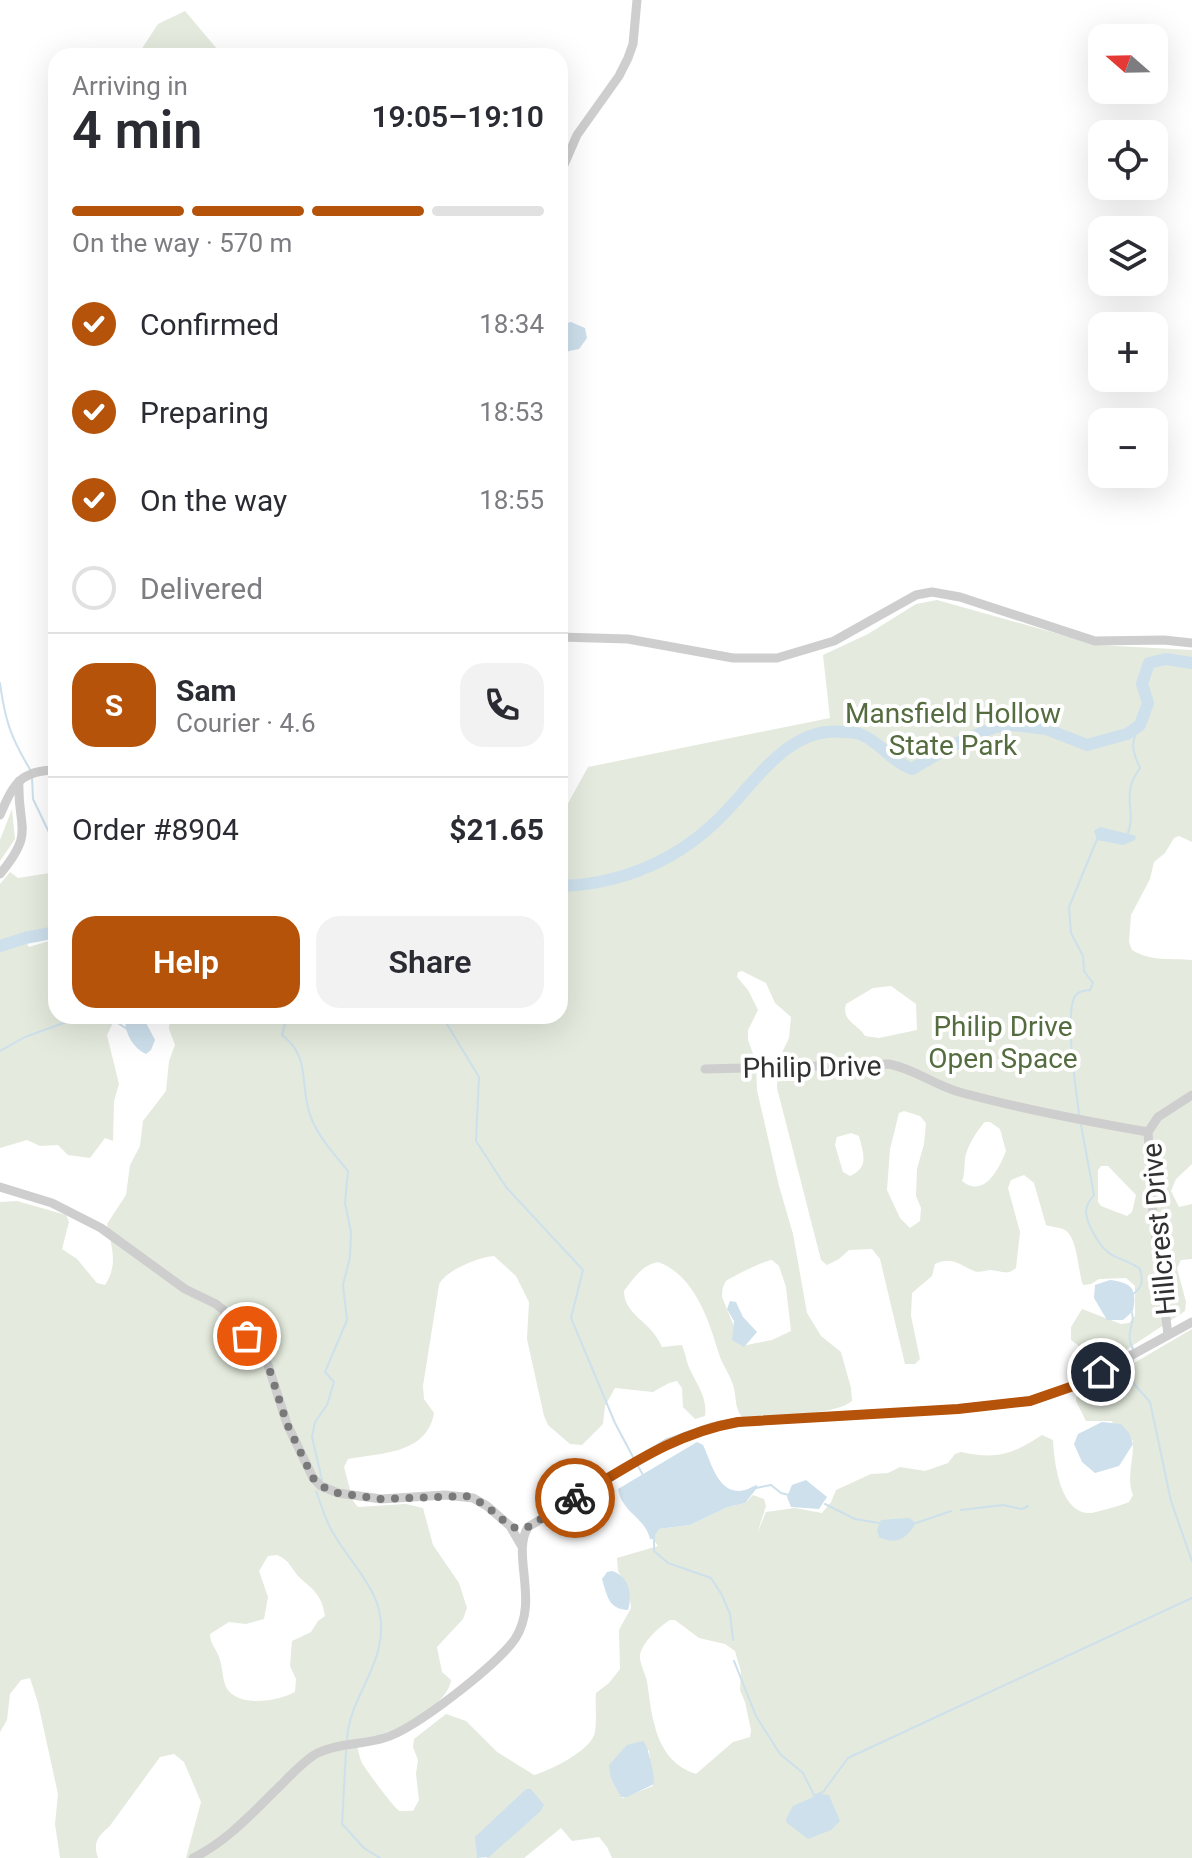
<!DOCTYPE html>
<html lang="en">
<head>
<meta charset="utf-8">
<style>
  body { margin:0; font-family:Roboto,sans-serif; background:#f2f2f3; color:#2b2b33; height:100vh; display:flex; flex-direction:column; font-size:30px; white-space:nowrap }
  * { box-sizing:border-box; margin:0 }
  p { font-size:26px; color:#7c7c81 }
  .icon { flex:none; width:44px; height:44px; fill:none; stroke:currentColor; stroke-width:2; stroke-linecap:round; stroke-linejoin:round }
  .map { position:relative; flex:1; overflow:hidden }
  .sheet { position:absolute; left:48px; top:48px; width:520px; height:976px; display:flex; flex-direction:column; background:#fff; border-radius:24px; box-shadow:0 8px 32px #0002 }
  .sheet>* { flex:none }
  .needle { width:52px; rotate:290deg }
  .tools { position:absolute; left:1088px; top:24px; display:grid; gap:16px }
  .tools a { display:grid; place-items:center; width:80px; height:80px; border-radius:16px; background:#fff; box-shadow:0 8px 32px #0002; font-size:40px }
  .pin { position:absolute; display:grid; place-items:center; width:68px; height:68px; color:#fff; margin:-34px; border:4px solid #fff; border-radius:50%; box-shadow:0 2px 8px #0007 }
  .courier { position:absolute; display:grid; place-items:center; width:80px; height:80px; margin:-40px; border:6px solid #b45309; border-radius:50%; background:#fff; color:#222; box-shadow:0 2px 10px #0007 }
  .headline em { font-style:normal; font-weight:600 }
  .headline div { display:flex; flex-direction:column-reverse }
  .headline { display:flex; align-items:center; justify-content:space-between; height:136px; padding:0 24px }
  h1 { font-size:52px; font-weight:600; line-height:60px }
  .bar { display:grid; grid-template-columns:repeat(4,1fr); gap:12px 8px; align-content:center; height:96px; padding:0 24px }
  .bar i { height:10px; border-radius:6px; background:#e1e1e2 }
  .bar .selected { background:#b45309 }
  .bar p { grid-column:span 4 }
  .line { display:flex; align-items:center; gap:20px; padding:0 24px; border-top:2px solid #e1e1e2 }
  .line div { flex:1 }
  .round { display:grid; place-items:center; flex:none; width:84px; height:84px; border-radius:24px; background:#f2f2f3 }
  ol { padding:0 24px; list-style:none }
  li { display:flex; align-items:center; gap:24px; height:88px }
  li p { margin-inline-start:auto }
  li .icon { padding:8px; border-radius:50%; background:#b45309; color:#fff; stroke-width:4 }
  li:last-child { color:#7c7c81 }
  li i { width:44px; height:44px; border:4px solid #e1e1e2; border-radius:50% }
  .button { display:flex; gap:16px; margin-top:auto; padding:16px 24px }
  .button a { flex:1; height:92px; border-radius:24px; background:#b45309; color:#fff; font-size:32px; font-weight:600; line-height:92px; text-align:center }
  .button a+a { background:#f2f2f3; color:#2b2b33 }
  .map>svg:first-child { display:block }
  .green { fill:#e4eadd; fill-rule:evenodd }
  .water { fill:#cde0ec }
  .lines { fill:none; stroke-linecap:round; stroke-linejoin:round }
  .stream { stroke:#cde0ec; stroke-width:2 }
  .river { stroke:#cde0ec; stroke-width:12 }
  .minor { stroke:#cecece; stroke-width:9 }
  .done { stroke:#797979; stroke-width:8; stroke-dasharray:0 14.4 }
  .route { stroke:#b45309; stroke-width:10 }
  .labels { text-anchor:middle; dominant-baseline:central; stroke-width:8; stroke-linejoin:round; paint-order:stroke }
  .park-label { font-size:28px; fill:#546c3f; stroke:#fff }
  .street-label { font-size:28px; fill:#313131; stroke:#fff }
</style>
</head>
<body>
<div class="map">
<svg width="1192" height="1858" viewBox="0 0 1192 1858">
  <rect width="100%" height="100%" fill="#fff"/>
  <g class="green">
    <path d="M185,11L223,56H137L158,24Z"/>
    <path d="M937,600L1098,645L1192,650V842L1179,836L1174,838L1165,853L1154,862L1150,879L1131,915L1129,942L1132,950C1151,962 1172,958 1192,960V1164L1176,1179L1171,1191L1179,1207L1192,1204V1259L1181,1260L1177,1268L1186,1302L1185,1311L1106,1363L1098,1361L1071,1340V1327L1082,1309L1121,1324L1129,1323L1135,1316V1286L1126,1278L1099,1279L1091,1284L1083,1285C1078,1272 1078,1238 1065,1230C1059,1227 1052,1227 1046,1225L1034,1183L1024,1175L1011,1180L1008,1188L1020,1232L1016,1268C1006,1276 1003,1271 991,1270C984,1270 979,1274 972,1270C959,1264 950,1256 935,1264L932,1276L912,1293L911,1316L920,1359L915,1364H905L880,1259L872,1249L849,1250L839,1259L827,1265L821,1260L777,1088L778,1061L789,1038L791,1017L775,1003L766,983L742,971L738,972L737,977L748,990L758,1010L748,1030V1040L756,1062L757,1090L779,1186L793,1234L807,1313L821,1336L841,1352L851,1388L852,1401C833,1417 772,1413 744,1419C734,1410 737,1397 733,1385C730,1375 724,1367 720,1357C709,1322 696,1276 658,1262C642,1265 633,1279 624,1291C624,1312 645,1320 655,1335C658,1339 660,1343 662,1347L682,1345C685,1352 686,1359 688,1365C695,1382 708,1397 705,1416L695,1419L683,1407L682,1388L677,1381L669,1383L653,1392L615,1388L605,1406L603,1424L582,1445L570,1444L548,1425L544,1416L527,1339L529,1302L516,1276L494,1256C479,1257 444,1271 439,1285L423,1386L424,1399L434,1413C427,1454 381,1453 348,1459L344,1467L353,1501L358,1507L406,1504L423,1508L433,1545L459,1583L467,1608L463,1619L437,1647L442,1672L451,1680C448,1707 387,1738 361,1738L356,1744C359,1751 359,1757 362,1763C367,1771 395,1810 400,1811C404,1812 409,1810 413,1811L419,1800L416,1774L418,1760L413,1747L414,1739L446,1714L466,1721L497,1752L534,1775C551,1770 592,1750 595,1732C597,1720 595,1706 596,1693L609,1683L620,1669L619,1630L631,1608L629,1590L618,1571L617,1558L658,1546L653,1539L659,1529L690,1525L728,1507L745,1503L753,1495L764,1499L766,1506L757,1534L766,1512L795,1508L822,1513L831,1502L836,1490L871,1474L888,1473L900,1467L925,1471L948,1463L955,1454L961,1452C997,1460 1013,1454 1042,1435L1053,1440C1054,1461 1060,1516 1092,1513C1097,1512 1123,1505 1129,1502L1133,1495C1126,1479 1134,1459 1133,1441L1111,1421H1086L1076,1401V1397L1192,1329V1858H612L607,1847L599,1837L572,1841L561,1828L524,1858H486L540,1812L531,1789H527L476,1837L477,1858H186L201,1802L184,1762L174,1754L160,1757L109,1827C97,1837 93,1843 98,1858H60L55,1824L58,1794L38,1703L30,1678L21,1680L10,1694L7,1720L0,1732V1202L17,1201L66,1215L69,1222L62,1249L77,1259L97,1283L105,1285C119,1264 111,1245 107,1224L126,1195L130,1165L140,1146L143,1121L166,1091L169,1061L175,1045L169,1029L170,1016H560V818L588,767L830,718L823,655L868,634L916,604ZM891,986L916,1004L917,1030L879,1038L865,1036C858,1024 841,1021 846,1004L873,988ZM904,1111L920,1116L926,1123L924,1144L917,1169L916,1196L921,1208L920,1221L910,1228L900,1218L887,1190L890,1149L899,1113ZM985,1122H990L1000,1129L1006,1151C999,1169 984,1199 962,1181C965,1173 964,1168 965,1160C966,1148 977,1130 985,1122ZM851,1133L859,1136C863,1153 870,1167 850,1176L843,1172L835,1145L837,1137ZM1108,1166L1136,1195L1132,1212L1127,1216L1101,1206L1098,1202V1170L1101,1166ZM772,1260L779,1266L786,1287L791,1331L772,1340L742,1346L722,1297C722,1290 723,1282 729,1279C738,1274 763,1261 772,1260ZM277,1555C290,1560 291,1569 300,1578C314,1590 322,1596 325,1616L318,1621L311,1632L292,1641L290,1666L296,1679L295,1692C278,1701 241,1708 227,1689C222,1680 223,1667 219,1657C216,1648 210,1644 210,1634L229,1622L246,1624L264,1619L268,1597L259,1571L268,1556ZM670,1620H675L699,1638L725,1644L735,1651L741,1672L740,1690L745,1702L751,1730L750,1737L733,1742L696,1774C655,1761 652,1717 647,1681C645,1672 637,1660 641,1651C646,1639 660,1626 670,1620ZM649,1750L653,1786L622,1798L611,1779Z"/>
    <path d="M12,809L15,839L0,861V840Z"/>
    <path d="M10,872L18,878L56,872V932L25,940L29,947L56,939V1016H116L107,1035L119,1084L114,1101L113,1141L105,1138L90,1158L68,1155L58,1145L40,1146L27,1140L0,1148V884Z"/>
  </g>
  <g class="water">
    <path d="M571,322L585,328L587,338L579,349L569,351L560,359V325Z"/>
    <path d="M1100,827L1133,835L1136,836L1135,840L1123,845L1097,840L1094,831Z"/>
    <path d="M138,1016L143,1017L155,1040L151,1050L146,1054C133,1048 126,1035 125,1021Z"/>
    <path d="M1110,1280C1132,1283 1137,1288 1133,1311L1123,1320H1107L1094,1298L1095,1285Z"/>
    <path d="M730,1301L736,1302L743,1317L757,1332L744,1347L732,1340L734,1321L727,1309Z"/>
    <path d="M1102,1422L1121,1424L1129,1433L1133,1444L1119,1466L1095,1473L1082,1462L1074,1444L1078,1434Z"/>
    <path d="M697,1442L703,1445C711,1461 718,1497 745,1490C749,1489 753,1486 757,1485V1488L745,1503L728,1507L690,1525L659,1529L653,1539H650C645,1517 622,1513 618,1489Z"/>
    <path d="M806,1480L827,1497L819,1509L791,1507L787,1497L792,1485Z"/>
    <path d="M909,1518L916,1523C907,1538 896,1546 879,1537L877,1530L881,1520Z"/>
    <path d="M612,1571C629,1576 633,1595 628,1610C608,1609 607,1595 602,1579L607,1572Z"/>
    <path d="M643,1741C649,1748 654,1774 654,1784L627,1797H621L611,1779L609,1765L627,1745Z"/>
    <path d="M526,1789H531L544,1805L540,1812L489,1857L477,1858L475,1837Z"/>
    <path d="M820,1794L829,1795L840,1821L831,1830L808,1839L787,1823L786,1819L793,1806Z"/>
  </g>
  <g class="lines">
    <g class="stream">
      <path d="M0,683C5,721 11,738 31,771"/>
      <path d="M32,777L33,799L56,847"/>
      <path d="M1127,836C1138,809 1119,797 1140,768C1132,751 1130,742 1140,725"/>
      <path d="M107,1016L127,1029"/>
      <path d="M287,1016L282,1035C313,1058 298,1089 312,1120C320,1139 335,1155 348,1171L345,1203L351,1232L350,1257L343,1285L347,1320L325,1372L334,1382L327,1405L315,1422L312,1437L322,1480"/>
      <path d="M442,1016L479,1077L476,1141L506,1187L583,1270L571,1318L615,1423L633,1457"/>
      <path d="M0,1051L25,1037L83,1016"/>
      <path d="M1079,1114C1076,1088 1065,1020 1074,998C1077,991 1084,991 1090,990L1093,983L1084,971L1083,956L1071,933L1069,907L1098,837"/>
      <path d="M1081,1125L1094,1195C1090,1200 1086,1205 1086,1212C1087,1225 1100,1248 1112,1255C1121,1260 1131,1262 1140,1269C1143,1281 1143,1287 1133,1294"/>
      <path d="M1132,1313C1136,1323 1124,1333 1133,1349"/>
      <path d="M1133,1360L1131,1372L1134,1384L1150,1402L1171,1501L1192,1561"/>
      <path d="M638,1466L643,1475"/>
      <path d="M756,1488L771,1485L781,1493L789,1495"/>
      <path d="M316,1491C321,1504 325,1519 332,1531C355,1572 390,1595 379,1647C372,1679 349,1705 347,1739"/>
      <path d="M825,1504L855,1519L879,1523"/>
      <path d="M961,1510L1003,1505L1022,1509L1028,1506"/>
      <path d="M916,1523L951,1511"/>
      <path d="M654,1536V1551L668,1563L711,1578L722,1595L730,1614L733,1640"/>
      <path d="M734,1661L756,1716L780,1754L803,1773L815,1797"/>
      <path d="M346,1751L342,1824L364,1848L380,1858"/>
      <path d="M816,1795L823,1792L848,1758L1192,1598"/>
    </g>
    <g class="river">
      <path d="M560,886C615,885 669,864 710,827C750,793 784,724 844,732C849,732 858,733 862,735C881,743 892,762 912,769L953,745L995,727L1014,725L1046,729L1087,745L1127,734L1140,725L1148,703L1142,684L1149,663L1166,659L1192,663"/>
      <path d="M0,946L25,938L56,932"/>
    </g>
    <g class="minor">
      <path d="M560,174L577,135L619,76L628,58L633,44L637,0"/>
      <path d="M560,637L628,639L733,658H777L834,641L916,595L932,592L960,597L1095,641L1164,640L1192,643"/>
      <path d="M0,815C13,785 20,770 56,770"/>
      <path d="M0,874C36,831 17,829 19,781"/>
      <path d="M705,1069L889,1064C915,1069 934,1085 959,1092C1021,1109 1085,1121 1148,1132"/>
      <path d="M0,1187L52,1203L101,1228L185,1289L216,1304L232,1317L268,1365L287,1424L313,1478L321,1486L338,1493L381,1499L445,1495L473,1498L487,1506L510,1526L521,1545"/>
      <path d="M1168,1335L1153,1214L1148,1132L1158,1117L1192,1095"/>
      <path d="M193,1858C228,1841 254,1811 282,1784C292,1774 302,1763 314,1755C334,1743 362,1745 384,1738C414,1730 497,1665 515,1639C540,1601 511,1554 528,1527L667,1443L712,1427L738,1422L958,1409L1030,1401L1079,1384L1192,1322"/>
    </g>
  </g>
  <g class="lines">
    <path class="done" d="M247,1336L268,1365L287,1424L313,1478L321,1486L338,1493L381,1499L466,1496L484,1504L510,1526L519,1529L528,1527L575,1498"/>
    <path class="route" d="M575,1498C629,1466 675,1433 738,1422L958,1409L1030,1401L1079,1384L1101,1372"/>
  </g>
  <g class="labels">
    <g class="park-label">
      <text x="953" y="713">Mansfield Hollow<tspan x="953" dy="32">State Park</tspan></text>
      <text x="1003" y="1026">Philip Drive<tspan x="1003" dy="32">Open Space</tspan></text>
    </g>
    <g class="street-label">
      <text transform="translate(812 1067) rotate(-1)">Philip Drive</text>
      <text transform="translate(1159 1229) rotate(-95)">Hillcrest Drive</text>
    </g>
  </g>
</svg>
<div class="tools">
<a><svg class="needle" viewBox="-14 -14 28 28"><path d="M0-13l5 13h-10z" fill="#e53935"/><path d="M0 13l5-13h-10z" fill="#7c7c81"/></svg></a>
<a><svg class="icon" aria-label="locate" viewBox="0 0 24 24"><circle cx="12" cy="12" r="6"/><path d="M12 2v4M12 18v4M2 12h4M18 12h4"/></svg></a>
<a><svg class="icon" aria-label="layers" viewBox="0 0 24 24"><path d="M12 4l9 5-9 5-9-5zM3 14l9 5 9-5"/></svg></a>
<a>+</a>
<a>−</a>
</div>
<div class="pin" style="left:247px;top:1336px;background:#ea580c"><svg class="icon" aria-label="bag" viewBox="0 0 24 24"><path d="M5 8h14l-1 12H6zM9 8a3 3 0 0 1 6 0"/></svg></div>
<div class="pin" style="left:1101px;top:1372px;background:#1f2937"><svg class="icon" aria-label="home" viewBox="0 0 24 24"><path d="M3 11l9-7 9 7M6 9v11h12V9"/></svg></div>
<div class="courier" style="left:575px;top:1498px"><svg class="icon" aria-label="bike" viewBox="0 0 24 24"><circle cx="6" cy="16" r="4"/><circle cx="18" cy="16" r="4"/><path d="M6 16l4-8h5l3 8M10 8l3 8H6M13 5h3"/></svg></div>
<section class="sheet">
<div class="headline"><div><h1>4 min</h1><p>Arriving in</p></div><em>19:05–19:10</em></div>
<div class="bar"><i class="selected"></i><i class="selected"></i><i class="selected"></i><i></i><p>On the way · 570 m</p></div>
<ol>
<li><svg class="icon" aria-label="check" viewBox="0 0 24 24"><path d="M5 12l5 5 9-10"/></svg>Confirmed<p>18:34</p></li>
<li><svg class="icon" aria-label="check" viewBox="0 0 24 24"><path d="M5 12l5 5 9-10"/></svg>Preparing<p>18:53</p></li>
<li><svg class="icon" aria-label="check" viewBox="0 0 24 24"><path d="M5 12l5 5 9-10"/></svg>On the way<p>18:55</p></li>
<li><i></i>Delivered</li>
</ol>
<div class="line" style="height:144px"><b class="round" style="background:#b45309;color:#fff">S</b><div><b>Sam</b><p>Courier · 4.6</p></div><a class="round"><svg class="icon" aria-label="phone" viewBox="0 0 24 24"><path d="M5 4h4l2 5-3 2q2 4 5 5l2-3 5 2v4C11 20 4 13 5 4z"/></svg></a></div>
<div class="line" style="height:104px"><div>Order #8904</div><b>$21.65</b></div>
<div class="button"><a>Help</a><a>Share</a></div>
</section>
</div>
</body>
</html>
